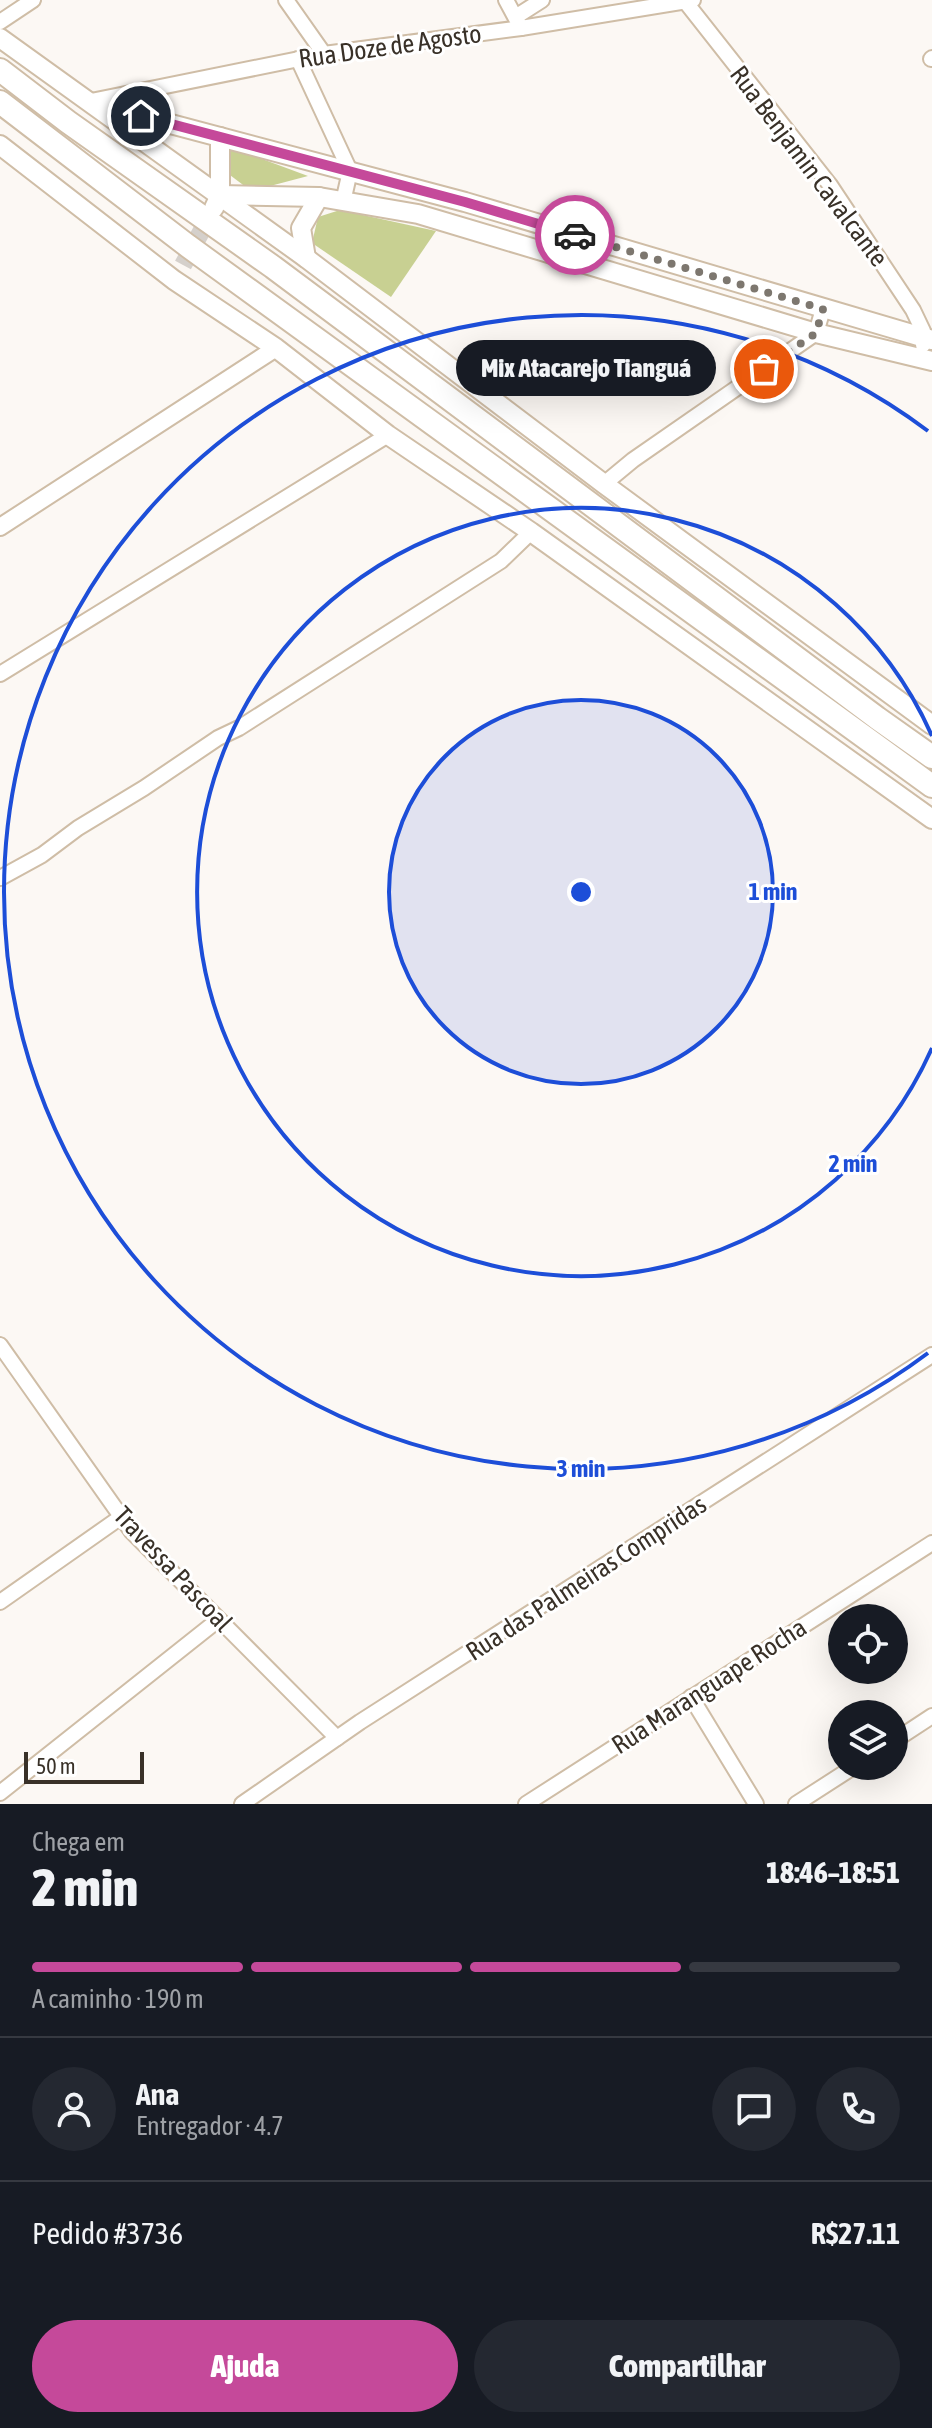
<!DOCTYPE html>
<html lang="pt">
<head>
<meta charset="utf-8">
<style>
  body { margin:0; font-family:"Asap Condensed",sans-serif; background:#242831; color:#f1f3f6; height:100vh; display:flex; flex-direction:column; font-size:30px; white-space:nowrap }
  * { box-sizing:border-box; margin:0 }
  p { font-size:26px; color:#9ea1a6 }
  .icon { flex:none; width:44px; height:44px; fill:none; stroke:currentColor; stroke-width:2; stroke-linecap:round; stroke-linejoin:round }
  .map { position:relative; height:1804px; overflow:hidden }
  .side { display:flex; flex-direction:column; background:#171b24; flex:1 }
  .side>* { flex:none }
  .controls { position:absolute; left:828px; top:1604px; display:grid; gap:16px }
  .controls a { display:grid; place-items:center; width:80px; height:80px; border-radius:50%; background:#171b24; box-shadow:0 8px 32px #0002; font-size:40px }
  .scale { position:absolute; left:24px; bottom:20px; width:120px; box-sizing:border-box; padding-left:8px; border:4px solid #393128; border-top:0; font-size:22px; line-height:28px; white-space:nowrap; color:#393128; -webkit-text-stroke:6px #fff; paint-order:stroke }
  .pin { position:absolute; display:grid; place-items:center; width:68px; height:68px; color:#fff; margin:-34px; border:4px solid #fff; border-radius:50%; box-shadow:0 2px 8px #0007 }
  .courier { position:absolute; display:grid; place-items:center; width:80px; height:80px; margin:-40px; border:6px solid #c5499a; border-radius:50%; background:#fff; color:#222; box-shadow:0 2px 10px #0007 }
  .bubble { position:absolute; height:56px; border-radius:28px; background:#171b24; box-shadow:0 8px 32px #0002; font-size:26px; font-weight:800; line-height:56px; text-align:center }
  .headline em { font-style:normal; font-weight:800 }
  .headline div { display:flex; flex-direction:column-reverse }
  .headline { display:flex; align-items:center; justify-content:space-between; height:136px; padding:0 32px }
  h1 { font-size:52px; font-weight:800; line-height:60px }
  .bar { display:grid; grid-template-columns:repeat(4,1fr); gap:12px 8px; align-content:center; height:96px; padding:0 32px }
  .bar i { height:10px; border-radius:6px; background:#363941 }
  .bar .current { background:#c5499a }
  .bar p { grid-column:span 4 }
  .line { display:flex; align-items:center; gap:20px; padding:0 32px; border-top:2px solid #363941 }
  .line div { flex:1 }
  .round { display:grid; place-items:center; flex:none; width:84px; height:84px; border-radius:42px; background:#242831 }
  .primary-button { display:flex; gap:16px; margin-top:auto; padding:16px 32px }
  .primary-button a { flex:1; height:92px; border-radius:48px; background:#c5499a; color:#fff; font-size:32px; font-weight:800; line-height:92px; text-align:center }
  .primary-button a+a { background:#242831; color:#f1f3f6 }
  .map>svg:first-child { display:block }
  .park { fill:#c8d092 }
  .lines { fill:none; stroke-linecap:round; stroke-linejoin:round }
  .secondary-tunnel { stroke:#d5d0cb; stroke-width:18; stroke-dasharray:18 9; stroke-linecap:butt }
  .minor-casing { stroke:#cfbda6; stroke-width:18 }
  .tertiary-casing { stroke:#cfbda6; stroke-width:20 }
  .secondary-casing { stroke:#cfbda6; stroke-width:22 }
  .trunk-casing { stroke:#cfbda6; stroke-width:26 }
  .minor { stroke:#fff; stroke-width:14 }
  .tertiary { stroke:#fff; stroke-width:16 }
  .secondary { stroke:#fff; stroke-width:18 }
  .trunk { stroke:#fff; stroke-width:22 }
  .done { stroke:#7d776f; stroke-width:8; stroke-dasharray:0 14.4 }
  .route { stroke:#c5499a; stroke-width:10 }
  .ring { fill:none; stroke:#1d4ed8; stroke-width:4 }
  .labels { text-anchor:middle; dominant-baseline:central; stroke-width:6; stroke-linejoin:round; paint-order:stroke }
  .street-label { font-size:26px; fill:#393128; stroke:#fff }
  .centre { fill:#1d4ed8; stroke:#fff; stroke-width:4 }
  .ring-label { font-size:24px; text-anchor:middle; font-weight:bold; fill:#1d4ed8; stroke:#fff; stroke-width:6; stroke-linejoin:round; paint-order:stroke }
</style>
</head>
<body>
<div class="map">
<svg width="932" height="1804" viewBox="0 0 932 1804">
  <rect width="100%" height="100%" fill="#fcf8f4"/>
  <g class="park">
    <path d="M224,145L308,176L251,191L226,172Z"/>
    <path d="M340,210L436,231L391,297L312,243L318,217Z"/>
  </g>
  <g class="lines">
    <path class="secondary-tunnel" d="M183,265L213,210"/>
    <defs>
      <g id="minor">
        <path d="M286,0L324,54"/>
        <path d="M506,0L521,28"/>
        <path d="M684,0L830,185L913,310L923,331V345"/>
        <path d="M517,16L542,0"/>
        <path d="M0,22L33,0"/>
        <path d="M298,59L350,171L343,202"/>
        <path d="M931,59L932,58"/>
        <path d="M91,101L324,54L521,28L693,0"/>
        <path d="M604,484L633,460L816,333L823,309"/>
        <path d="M0,674L388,435"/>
        <path d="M0,878L42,855L78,828L144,788L218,738L239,728L501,561L531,532"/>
        <path d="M0,1345L132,1532L337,1738"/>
        <path d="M0,1602L121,1517"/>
        <path d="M691,1697L756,1804"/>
        <path d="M894,1741L932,1716"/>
        <path d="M0,1793L218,1620"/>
        <path d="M242,1804L360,1722L932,1355"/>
        <path d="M526,1804L932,1543"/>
        <path d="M796,1804L855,1766"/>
      </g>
      <path id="tertiary" d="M0,527L276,348"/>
      <g id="secondary">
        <path d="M0,38L306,258L604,484L932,725"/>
        <path d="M99,105L465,202L932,340"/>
        <path d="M0,145L174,280L276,348L388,435L531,532L932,819"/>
        <path d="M220,195L319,197L418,214L816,333L932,361"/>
        <path d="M214,208L220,195V137"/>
        <path d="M306,258L301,228L319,197"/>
      </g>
      <g id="trunk">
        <path d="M0,70L68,122L273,267L877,718L932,757"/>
        <path d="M0,102L188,246L932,786"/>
      </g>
    </defs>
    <use href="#minor" class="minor-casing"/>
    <use href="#tertiary" class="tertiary-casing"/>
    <use href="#secondary" class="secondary-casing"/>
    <use href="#trunk" class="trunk-casing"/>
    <use href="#minor" class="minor"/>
    <use href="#tertiary" class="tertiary"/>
    <use href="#secondary" class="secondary"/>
    <use href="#trunk" class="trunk"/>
  </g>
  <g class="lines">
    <path class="done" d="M575,235L823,309L816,333L764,369"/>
    <path class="route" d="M141,116L465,202L575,235"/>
  </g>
  <circle cx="581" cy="892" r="192" fill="#1d4ed8" fill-opacity=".12"/>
  <g class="ring">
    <circle cx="581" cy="892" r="192"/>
    <path d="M932 1048A384 384 0 1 1 932 736"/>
    <path d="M928 1353A577 577 0 1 1 928 431"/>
  </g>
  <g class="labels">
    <g class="street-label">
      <text transform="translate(390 46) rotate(-8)">Rua Doze de Agosto</text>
      <text transform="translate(809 166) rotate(53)">Rua Benjamin Cavalcante</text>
      <text transform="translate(173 1569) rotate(47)">Travessa Pascoal</text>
      <text transform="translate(586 1578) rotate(-33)">Rua das Palmeiras Compridas</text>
      <text transform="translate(709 1686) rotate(-33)">Rua Maranguape Rocha</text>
    </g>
  </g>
  <circle cx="581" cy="892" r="12" class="centre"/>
  <g class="ring-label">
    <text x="773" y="900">1 min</text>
    <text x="853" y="1172">2 min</text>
    <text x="581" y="1477">3 min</text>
  </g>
</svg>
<div class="controls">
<a><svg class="icon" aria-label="locate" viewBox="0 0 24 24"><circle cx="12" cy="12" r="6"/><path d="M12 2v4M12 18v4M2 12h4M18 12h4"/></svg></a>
<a><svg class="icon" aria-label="layers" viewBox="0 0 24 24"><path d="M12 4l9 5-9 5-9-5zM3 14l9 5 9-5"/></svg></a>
</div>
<div class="scale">50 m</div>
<div class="pin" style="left:764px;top:369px;background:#ea580c"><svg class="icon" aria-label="bag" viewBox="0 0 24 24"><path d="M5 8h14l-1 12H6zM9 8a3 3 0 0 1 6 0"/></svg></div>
<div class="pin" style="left:141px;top:116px;background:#1f2937"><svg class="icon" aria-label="home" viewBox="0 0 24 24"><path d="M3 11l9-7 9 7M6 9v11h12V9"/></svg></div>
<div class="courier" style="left:575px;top:235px"><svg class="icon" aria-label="car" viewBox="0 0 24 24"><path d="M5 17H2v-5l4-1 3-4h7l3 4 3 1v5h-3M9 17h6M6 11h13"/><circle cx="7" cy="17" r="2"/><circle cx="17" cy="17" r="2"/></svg></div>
<div class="bubble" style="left:456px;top:340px;width:260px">Mix Atacarejo Tianguá</div>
</div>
<section class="side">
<div class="headline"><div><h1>2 min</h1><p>Chega em</p></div><em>18:46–18:51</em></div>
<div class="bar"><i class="current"></i><i class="current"></i><i class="current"></i><i></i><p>A caminho · 190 m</p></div>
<div class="line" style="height:144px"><a class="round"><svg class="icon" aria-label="person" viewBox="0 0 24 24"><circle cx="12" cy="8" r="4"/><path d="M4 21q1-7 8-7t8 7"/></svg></a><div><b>Ana</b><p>Entregador · 4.7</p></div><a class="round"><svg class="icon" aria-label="chat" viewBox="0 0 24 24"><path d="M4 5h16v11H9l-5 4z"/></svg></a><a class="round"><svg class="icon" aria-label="phone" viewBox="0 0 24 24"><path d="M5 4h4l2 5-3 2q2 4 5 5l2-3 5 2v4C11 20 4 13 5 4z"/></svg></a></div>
<div class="line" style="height:104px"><div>Pedido #3736</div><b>R$27.11</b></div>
<div class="primary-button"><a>Ajuda</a><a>Compartilhar</a></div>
</section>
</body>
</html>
